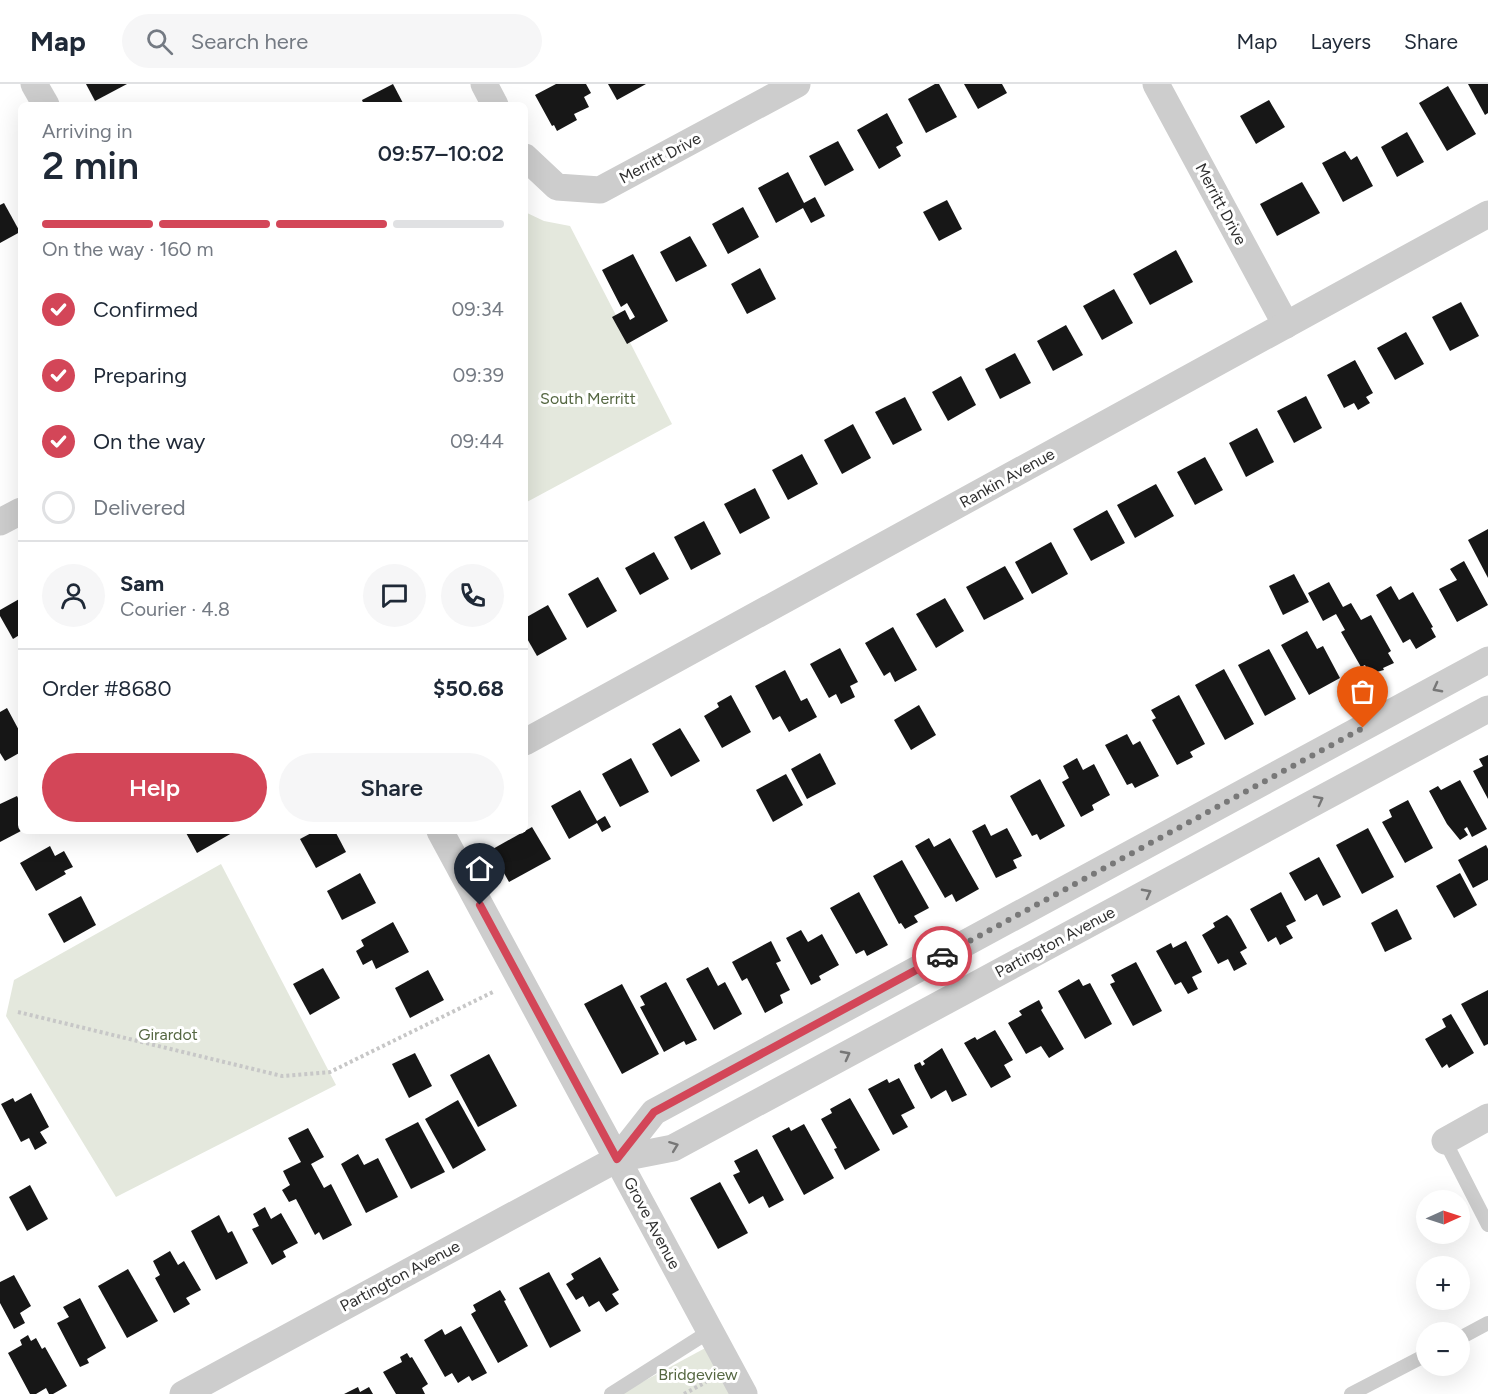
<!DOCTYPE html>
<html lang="en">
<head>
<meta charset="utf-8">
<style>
  body { margin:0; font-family:Figtree,sans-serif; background:#f6f6f7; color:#1f2937; height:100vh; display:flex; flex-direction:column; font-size:22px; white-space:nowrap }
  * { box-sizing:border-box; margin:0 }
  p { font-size:20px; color:#747a83 }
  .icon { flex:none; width:33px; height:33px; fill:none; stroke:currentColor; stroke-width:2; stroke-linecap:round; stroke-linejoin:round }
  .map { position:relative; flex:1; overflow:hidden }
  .drawer { position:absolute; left:18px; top:18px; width:510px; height:732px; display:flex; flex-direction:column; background:#fff; border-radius:9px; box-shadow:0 6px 24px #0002 }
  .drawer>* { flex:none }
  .needle { width:39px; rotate:87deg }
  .fabs { position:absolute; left:1416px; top:1106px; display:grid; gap:12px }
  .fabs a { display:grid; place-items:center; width:54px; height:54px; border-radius:50%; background:#fff; box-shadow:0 6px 24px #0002; font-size:30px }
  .pin { position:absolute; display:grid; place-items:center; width:51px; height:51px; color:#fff; margin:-62px -26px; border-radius:50% 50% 50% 0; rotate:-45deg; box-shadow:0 0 6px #0007 }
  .pin .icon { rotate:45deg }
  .courier { position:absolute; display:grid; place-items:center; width:60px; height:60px; margin:-30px; border:4px solid #d34658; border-radius:50%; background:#fff; color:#222; box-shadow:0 2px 8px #0007 }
  .headline em { font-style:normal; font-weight:600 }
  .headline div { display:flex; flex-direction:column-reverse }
  .headline { display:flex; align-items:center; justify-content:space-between; height:102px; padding:0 24px }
  h1 { font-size:39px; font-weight:600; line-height:45px }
  .bar { display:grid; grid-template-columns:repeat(4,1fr); gap:9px 6px; align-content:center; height:72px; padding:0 24px }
  .bar i { height:8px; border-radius:4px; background:#e0e1e3 }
  .bar .active { background:#d34658 }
  .bar p { grid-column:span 4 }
  .line { display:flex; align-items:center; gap:15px; padding:0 24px; border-top:2px solid #e0e1e3 }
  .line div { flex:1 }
  .round { display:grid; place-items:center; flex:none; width:63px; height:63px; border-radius:32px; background:#f6f6f7 }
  ol { padding:0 24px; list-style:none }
  li { display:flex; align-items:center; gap:18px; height:66px }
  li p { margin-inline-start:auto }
  li .icon { padding:6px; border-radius:50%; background:#d34658; color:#fff; stroke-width:4 }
  li:last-child { color:#747a83 }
  li i { width:33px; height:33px; border:3px solid #e0e1e3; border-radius:50% }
  .cta { display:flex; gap:12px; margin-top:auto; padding:12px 24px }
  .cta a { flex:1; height:69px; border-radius:36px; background:#d34658; color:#fff; font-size:24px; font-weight:600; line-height:69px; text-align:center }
  .cta a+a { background:#f6f6f7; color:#1f2937 }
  header { display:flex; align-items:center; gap:36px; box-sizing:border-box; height:84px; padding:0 30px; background:#fff; border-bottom:2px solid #e0e1e3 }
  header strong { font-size:28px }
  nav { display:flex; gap:33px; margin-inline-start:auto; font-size:21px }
  .search { width:420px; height:54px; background:#f6f6f7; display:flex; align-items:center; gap:15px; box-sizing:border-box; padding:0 21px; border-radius:33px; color:#747a83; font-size:22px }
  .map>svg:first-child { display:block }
  .green { fill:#e4e8dd }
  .building { fill:#171717 }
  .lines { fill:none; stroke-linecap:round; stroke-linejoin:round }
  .path { stroke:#c7c7c7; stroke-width:4; stroke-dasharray:3 3; stroke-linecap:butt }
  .service { stroke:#cdcdcd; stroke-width:14 }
  .minor { stroke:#cdcdcd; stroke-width:27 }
  .oneway { stroke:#777 }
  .done { stroke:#787878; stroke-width:6; stroke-dasharray:0 10.8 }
  .route { stroke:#d34658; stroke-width:8 }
  .labels { text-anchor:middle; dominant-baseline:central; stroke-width:6; stroke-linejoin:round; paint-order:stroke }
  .street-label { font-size:16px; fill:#303030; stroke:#fff }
  .park-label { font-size:16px; fill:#556742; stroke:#fff }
</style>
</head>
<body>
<header>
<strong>Map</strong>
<div class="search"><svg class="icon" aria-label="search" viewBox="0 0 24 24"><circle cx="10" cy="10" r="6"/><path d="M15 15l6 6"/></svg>Search here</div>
<nav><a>Map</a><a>Layers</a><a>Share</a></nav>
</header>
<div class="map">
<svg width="1488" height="1310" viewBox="0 0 1488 1310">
  <rect width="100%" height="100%" fill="#fff"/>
  <g class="green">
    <path d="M525,128L544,137L570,142L672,340L525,419Z"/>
    <path d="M221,780L336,1001L116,1113L6,932L14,896Z"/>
    <path d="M709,1262L734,1310H620Z"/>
  </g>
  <g class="building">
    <path d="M86,0H127L95,17Z"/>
    <path d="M393,0L404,21H364L362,16Z"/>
    <path d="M556,0H586L591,9L584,13L589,23L574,30L577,36L557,47L554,41L552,42L535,11Z"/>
    <path d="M608,0H646L617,16Z"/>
    <path d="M935,0H939L957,33L926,49L908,15Z"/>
    <path d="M964,0H1002L1007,9L978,25Z"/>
    <path d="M1468,0H1488V29L1485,31Z"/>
    <path d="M1448,2L1476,50L1447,67L1419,19Z"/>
    <path d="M1269,16L1285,43L1256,60L1240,32Z"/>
    <path d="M887,29L903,59L896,63L901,72L879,85L857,46Z"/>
    <path d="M1407,48L1424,78L1397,93L1381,63Z"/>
    <path d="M838,57L854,86L825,102L809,72Z"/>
    <path d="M1345,67L1351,76L1357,72L1373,102L1343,118L1322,79Z"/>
    <path d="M788,88L804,119L815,113L825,132L811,139L803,124L776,139L758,104Z"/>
    <path d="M1302,98L1320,129L1277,152L1260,120Z"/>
    <path d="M947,116L962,145L939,157L923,128Z"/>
    <path d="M4,119L20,148L0,159V121Z"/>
    <path d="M743,123L759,153L728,170L712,140Z"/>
    <path d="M690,152L707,182L676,198L660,168Z"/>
    <path d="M1176,166L1193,198L1150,221L1133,190Z"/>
    <path d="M633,170L668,237L627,260L612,233L625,226L630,236L635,233L627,219L621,223L602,186Z"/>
    <path d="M760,184L776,215L747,230L731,200Z"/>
    <path d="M1114,205L1133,239L1102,256L1083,222Z"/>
    <path d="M1461,218L1479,252L1450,267L1432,233Z"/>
    <path d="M1066,241L1083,271L1053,287L1037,257Z"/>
    <path d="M1406,248L1424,280L1395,296L1377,264Z"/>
    <path d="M1015,269L1031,299L1000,315L985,285Z"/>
    <path d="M1355,276L1373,309L1366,313L1370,319L1358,326L1354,319L1344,324L1327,291Z"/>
    <path d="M961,292L976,321L948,337L932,308Z"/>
    <path d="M1306,312L1322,344L1294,359L1277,327Z"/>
    <path d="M905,313L922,346L893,361L875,328Z"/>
    <path d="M853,340L871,374L842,390L824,356Z"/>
    <path d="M1257,344L1274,378L1246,393L1229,359Z"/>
    <path d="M802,370L818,400L788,416L772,386Z"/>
    <path d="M1205,373L1223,406L1195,421L1177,388Z"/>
    <path d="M1156,400L1174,432L1135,454L1117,421Z"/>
    <path d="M755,404L770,434L740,450L724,420Z"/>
    <path d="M1107,426L1125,459L1091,477L1073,445Z"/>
    <path d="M704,437L721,470L691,486L674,453Z"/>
    <path d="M1488,445V494L1468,456Z"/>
    <path d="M1051,458L1068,490L1032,510L1015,478Z"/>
    <path d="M654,468L669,495L640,511L625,484Z"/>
    <path d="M1464,477L1488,521L1457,538L1439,505L1457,496L1450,485Z"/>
    <path d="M1005,482L1024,515L984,536L966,503Z"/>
    <path d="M1294,490L1309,518L1283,531L1269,502Z"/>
    <path d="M598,493L617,527L587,544L568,510Z"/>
    <path d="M1329,498L1343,523L1351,519L1361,536L1371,531L1391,567L1388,569L1394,579L1383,584L1384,586L1369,590L1365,581L1361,583L1341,548L1345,546L1336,530L1323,537L1308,509Z"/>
    <path d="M1391,502L1399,516L1413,508L1433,543L1431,544L1436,553L1416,565L1410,555L1403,559L1376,511Z"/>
    <path d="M21,514V550L13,555L0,532V526Z"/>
    <path d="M945,514L964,547L936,564L916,530Z"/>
    <path d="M548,521L567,555L537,572L525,551V534Z"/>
    <path d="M893,543L917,586L895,598L890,588L884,592L865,559Z"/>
    <path d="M1307,547L1317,565L1323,562L1340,594L1309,611L1281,561Z"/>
    <path d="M840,564L858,598L850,602L855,613L841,620L836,610L829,614L810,580Z"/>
    <path d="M1269,565L1296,615L1265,632L1238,581Z"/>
    <path d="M1224,585L1254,640L1225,656L1195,601Z"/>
    <path d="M785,586L801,617L807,614L817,633L789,648L780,632L773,636L755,602Z"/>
    <path d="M731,611L751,648L722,664L704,632L719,623L717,619Z"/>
    <path d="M1179,611L1205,660L1190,668L1193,673L1177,681L1152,636L1156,634L1151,626Z"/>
    <path d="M919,621L936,651L911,666L894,636Z"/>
    <path d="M7,624L21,650V658L18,659L21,664V668L5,677L0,669V628Z"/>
    <path d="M680,644L700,677L671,693L652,660Z"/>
    <path d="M1127,650L1133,661L1140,657L1159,692L1135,704L1132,699L1127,701L1105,661Z"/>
    <path d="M820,669L836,700L807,715L791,685Z"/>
    <path d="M1488,671V715L1473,687L1483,682L1479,675Z"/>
    <path d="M631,674L649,708L620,723L602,690Z"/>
    <path d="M1077,674L1083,686L1094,680L1110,711L1092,721L1094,726L1081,733L1062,698L1069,694L1063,682Z"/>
    <path d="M786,690L803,721L773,738L756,706Z"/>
    <path d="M1040,695L1065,742L1040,756L1037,750L1032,752L1010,712Z"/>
    <path d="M1460,696L1487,745L1472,753L1467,743L1464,745L1468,751L1460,756L1447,740L1429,707L1438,702L1441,706Z"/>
    <path d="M580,706L597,737L605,732L611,743L602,748L597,739L569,755L551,722Z"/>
    <path d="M17,712L21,720V747L0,758V720Z"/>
    <path d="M1408,716L1433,764L1405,779L1382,738L1392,733L1389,726Z"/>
    <path d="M985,740L991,752L1007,744L1022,772L1013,776L1017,784L996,794L972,747Z"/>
    <path d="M532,743L551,775L509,798L491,766Z"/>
    <path d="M1368,744L1394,793L1362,810L1336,761Z"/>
    <path d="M185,747H231L232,749L197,769Z"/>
    <path d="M315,747H335L346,768L316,784L300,755Z"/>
    <path d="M929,754L934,763L950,754L979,805L956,818L952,810L945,814L915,762Z"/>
    <path d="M1486,761L1488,765V796L1473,804L1458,776Z"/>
    <path d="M50,762L55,772L64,767L73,783L64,787L66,790L36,807L20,779Z"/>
    <path d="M1319,773L1341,813L1323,822L1317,810L1305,817L1289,789Z"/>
    <path d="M902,776L929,824L914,832L918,838L905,845L901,839L899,840L873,792Z"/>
    <path d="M360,789L376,819L342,836L327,807Z"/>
    <path d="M1460,789L1477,821L1454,834L1436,802Z"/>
    <path d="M859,808L888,861L867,872L864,866L856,870L830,824Z"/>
    <path d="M1281,808L1296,837L1286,842L1293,854L1280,861L1276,853L1268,858L1250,825Z"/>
    <path d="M81,812L96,841L64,859L48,830Z"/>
    <path d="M1397,825L1412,855L1385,868L1371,839Z"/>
    <path d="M1227,831L1231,835L1247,864L1240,868L1247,880L1234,887L1228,875L1218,880L1202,851L1215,843L1213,839Z"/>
    <path d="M393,838L409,868L376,885L372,876L363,881L356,867L364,862L361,856Z"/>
    <path d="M801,846L808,858L822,850L839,881L819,892L821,896L811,901L786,854Z"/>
    <path d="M771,857L781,877L776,879L790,906L780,911L783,919L765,929L747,894L742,897L732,878Z"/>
    <path d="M1186,857L1202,888L1192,893L1198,905L1188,910L1181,898L1175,901L1156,867L1171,859L1173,864Z"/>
    <path d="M1136,878L1162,927L1133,942L1110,900L1115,898L1111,891Z"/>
    <path d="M708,883L718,902L725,898L742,930L714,946L686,895Z"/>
    <path d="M323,884L340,914L310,931L293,900Z"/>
    <path d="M428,886L444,916L410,934L395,904Z"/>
    <path d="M1079,895L1083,902L1090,899L1112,940L1085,955L1058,907Z"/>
    <path d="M666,898L697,956L686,961L684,957L664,968L640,923L645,921L640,912Z"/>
    <path d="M622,900L659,970L622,990L584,920Z"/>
    <path d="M1488,906V960L1484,962L1461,920Z"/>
    <path d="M1039,916L1043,924L1041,926L1064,965L1049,974L1041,962L1026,970L1008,939L1022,931L1019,927Z"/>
    <path d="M1451,930L1474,969L1449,984L1447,980L1442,984L1425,955L1446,943L1442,935Z"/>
    <path d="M995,946L1013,976L1004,981L1011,993L991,1004L964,959L975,953L977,956Z"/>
    <path d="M942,964L967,1011L952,1018L946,1006L931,1015L915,985L914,981L920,978L922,982L925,980L923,977Z"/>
    <path d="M415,969L432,1002L409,1014L392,980Z"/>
    <path d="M489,970L517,1022L478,1043L450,991Z"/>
    <path d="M899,994L915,1024L901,1031L908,1043L893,1051L868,1005L887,995L889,999Z"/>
    <path d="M31,1009L49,1043L40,1048L47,1059L35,1066L29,1054L21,1058L1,1020L13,1014L15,1018Z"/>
    <path d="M850,1014L880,1066L845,1086L834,1065L837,1064L821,1035L832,1029L830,1025Z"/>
    <path d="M458,1016L486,1066L453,1085L425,1035Z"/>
    <path d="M418,1038L445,1088L411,1105L385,1055Z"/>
    <path d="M804,1040L834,1094L804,1111L772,1052L789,1043L791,1047Z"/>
    <path d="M308,1044L324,1073L311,1080L324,1104L331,1100L352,1141L323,1156L319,1148L315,1151L296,1115L289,1118L282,1106L290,1101L283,1087L301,1078L288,1054Z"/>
    <path d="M757,1065L784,1116L769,1124L763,1112L749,1120L733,1091L740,1088L734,1077Z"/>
    <path d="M358,1070L364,1081L378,1074L398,1113L366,1129L341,1080Z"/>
    <path d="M720,1098L748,1149L718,1165L690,1114Z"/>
    <path d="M30,1101L48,1135L27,1147L9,1113Z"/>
    <path d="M265,1123L271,1135L281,1129L298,1159L283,1167L286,1173L272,1181L252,1145L259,1142L253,1130Z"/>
    <path d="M219,1131L228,1149L232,1147L248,1179L216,1196L191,1147Z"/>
    <path d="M170,1167L178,1181L184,1177L201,1206L186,1214L190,1220L174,1229L155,1194L160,1191L153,1177Z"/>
    <path d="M600,1173L619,1206L612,1210L619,1220L606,1228L599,1217L589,1223L583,1212L576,1216L566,1200L574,1195L571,1190Z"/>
    <path d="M128,1185L158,1237L127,1254L98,1202Z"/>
    <path d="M549,1188L581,1247L550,1264L519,1204Z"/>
    <path d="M14,1191L31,1222L20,1229L25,1239L14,1245L0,1219V1198Z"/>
    <path d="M500,1206L506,1216L504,1217L528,1262L498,1279L471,1230L476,1227L473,1221Z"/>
    <path d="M80,1214L106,1264L87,1275L89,1279L80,1283L57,1239L69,1233L63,1223Z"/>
    <path d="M461,1242L487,1289L472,1297L469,1292L458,1299L452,1289L445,1293L424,1256L442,1245L445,1251Z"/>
    <path d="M28,1251L31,1257L36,1254L42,1265L45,1263L67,1302L53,1310H49L46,1304L36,1310H30L8,1269L22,1261L20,1256Z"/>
    <path d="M407,1269L410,1274L412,1273L428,1300L422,1304L425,1310H396L383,1288L402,1278L400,1273Z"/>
    <path d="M358,1303L360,1308L369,1303L373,1310H344Z"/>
  </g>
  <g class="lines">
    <g class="path">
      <path d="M18,928L282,992L330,988L495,907"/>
      <path d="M684,1310L706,1298"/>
    </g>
    <g class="service">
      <path d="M1445,1057L1488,1141"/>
      <path d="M1460,1254L1488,1239"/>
      <path d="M611,1310L710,1247"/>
      <path d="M1351,1310L1426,1271"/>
    </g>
    <g class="minor">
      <path d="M34,0L46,21"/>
      <path d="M484,0L495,21"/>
      <path d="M1156,0L1286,241"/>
      <path d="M525,73L557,103L600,106L797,0"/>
      <path d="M0,438L21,427"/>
      <path d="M525,658L1488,130"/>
      <path d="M440,747L744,1310"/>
      <path d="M1445,1057L1488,1033"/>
      <path d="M617,1075L654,1028L1488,576"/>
      <path d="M183,1310L617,1075L673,1064L1488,625"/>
    </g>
  </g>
  <defs><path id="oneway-chevron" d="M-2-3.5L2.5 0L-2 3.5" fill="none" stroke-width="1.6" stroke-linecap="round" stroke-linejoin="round" transform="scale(1.5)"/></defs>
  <g class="oneway">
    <use href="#oneway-chevron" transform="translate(1437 604) rotate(152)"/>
    <use href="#oneway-chevron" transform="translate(1319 716) rotate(-28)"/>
    <use href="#oneway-chevron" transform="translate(1147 809) rotate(-28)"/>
    <use href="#oneway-chevron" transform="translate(846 971) rotate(-28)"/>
    <use href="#oneway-chevron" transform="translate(674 1062) rotate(-21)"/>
  </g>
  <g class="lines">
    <path class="done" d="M942,872L1363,644"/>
    <path class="route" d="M480,821L617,1075L654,1028L942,872"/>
  </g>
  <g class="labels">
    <g class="street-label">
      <text transform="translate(660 74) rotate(-28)">Merritt Drive</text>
      <text transform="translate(1221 120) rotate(62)">Merritt Drive</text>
      <text transform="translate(1007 394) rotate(-29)">Rankin Avenue</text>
      <text transform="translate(1055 858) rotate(-28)">Partington Avenue</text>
      <text transform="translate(652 1139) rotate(62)">Grove Avenue</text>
      <text transform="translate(400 1192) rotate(-28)">Partington Avenue</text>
    </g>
    <g class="park-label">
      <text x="588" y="314">South Merritt</text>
      <text x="168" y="950">Girardot</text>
      <text x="698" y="1290">Bridgeview</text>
    </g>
  </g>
</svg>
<div class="fabs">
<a><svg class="needle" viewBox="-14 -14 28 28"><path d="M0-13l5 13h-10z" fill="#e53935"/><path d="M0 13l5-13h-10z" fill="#747a83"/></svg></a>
<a>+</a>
<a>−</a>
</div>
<div class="pin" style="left:1363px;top:644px;background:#ea580c"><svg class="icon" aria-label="bag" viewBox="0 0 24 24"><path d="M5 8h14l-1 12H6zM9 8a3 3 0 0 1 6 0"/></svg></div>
<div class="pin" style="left:480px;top:821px;background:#1f2937"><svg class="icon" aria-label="home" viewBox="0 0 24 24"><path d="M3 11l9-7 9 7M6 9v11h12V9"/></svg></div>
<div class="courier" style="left:942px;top:872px"><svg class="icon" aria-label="car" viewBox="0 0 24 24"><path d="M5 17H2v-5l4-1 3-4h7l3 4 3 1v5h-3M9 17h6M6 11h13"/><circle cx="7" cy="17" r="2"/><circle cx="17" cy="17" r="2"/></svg></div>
<section class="drawer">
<div class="headline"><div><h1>2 min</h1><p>Arriving in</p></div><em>09:57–10:02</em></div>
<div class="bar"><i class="active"></i><i class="active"></i><i class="active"></i><i></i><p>On the way · 160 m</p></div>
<ol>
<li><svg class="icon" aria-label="check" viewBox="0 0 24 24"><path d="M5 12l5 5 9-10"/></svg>Confirmed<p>09:34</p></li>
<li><svg class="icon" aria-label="check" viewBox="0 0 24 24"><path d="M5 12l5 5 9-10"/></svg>Preparing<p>09:39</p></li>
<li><svg class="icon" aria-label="check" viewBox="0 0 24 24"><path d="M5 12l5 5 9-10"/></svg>On the way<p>09:44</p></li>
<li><i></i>Delivered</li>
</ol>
<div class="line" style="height:108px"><a class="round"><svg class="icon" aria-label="person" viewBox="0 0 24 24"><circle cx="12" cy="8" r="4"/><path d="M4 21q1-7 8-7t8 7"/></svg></a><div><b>Sam</b><p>Courier · 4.8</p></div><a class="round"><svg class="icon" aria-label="chat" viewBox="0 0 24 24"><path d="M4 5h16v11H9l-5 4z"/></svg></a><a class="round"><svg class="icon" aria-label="phone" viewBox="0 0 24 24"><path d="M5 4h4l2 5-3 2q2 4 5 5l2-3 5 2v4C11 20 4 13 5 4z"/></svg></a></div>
<div class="line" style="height:78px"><div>Order #8680</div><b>$50.68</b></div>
<div class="cta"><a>Help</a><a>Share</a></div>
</section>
</div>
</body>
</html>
